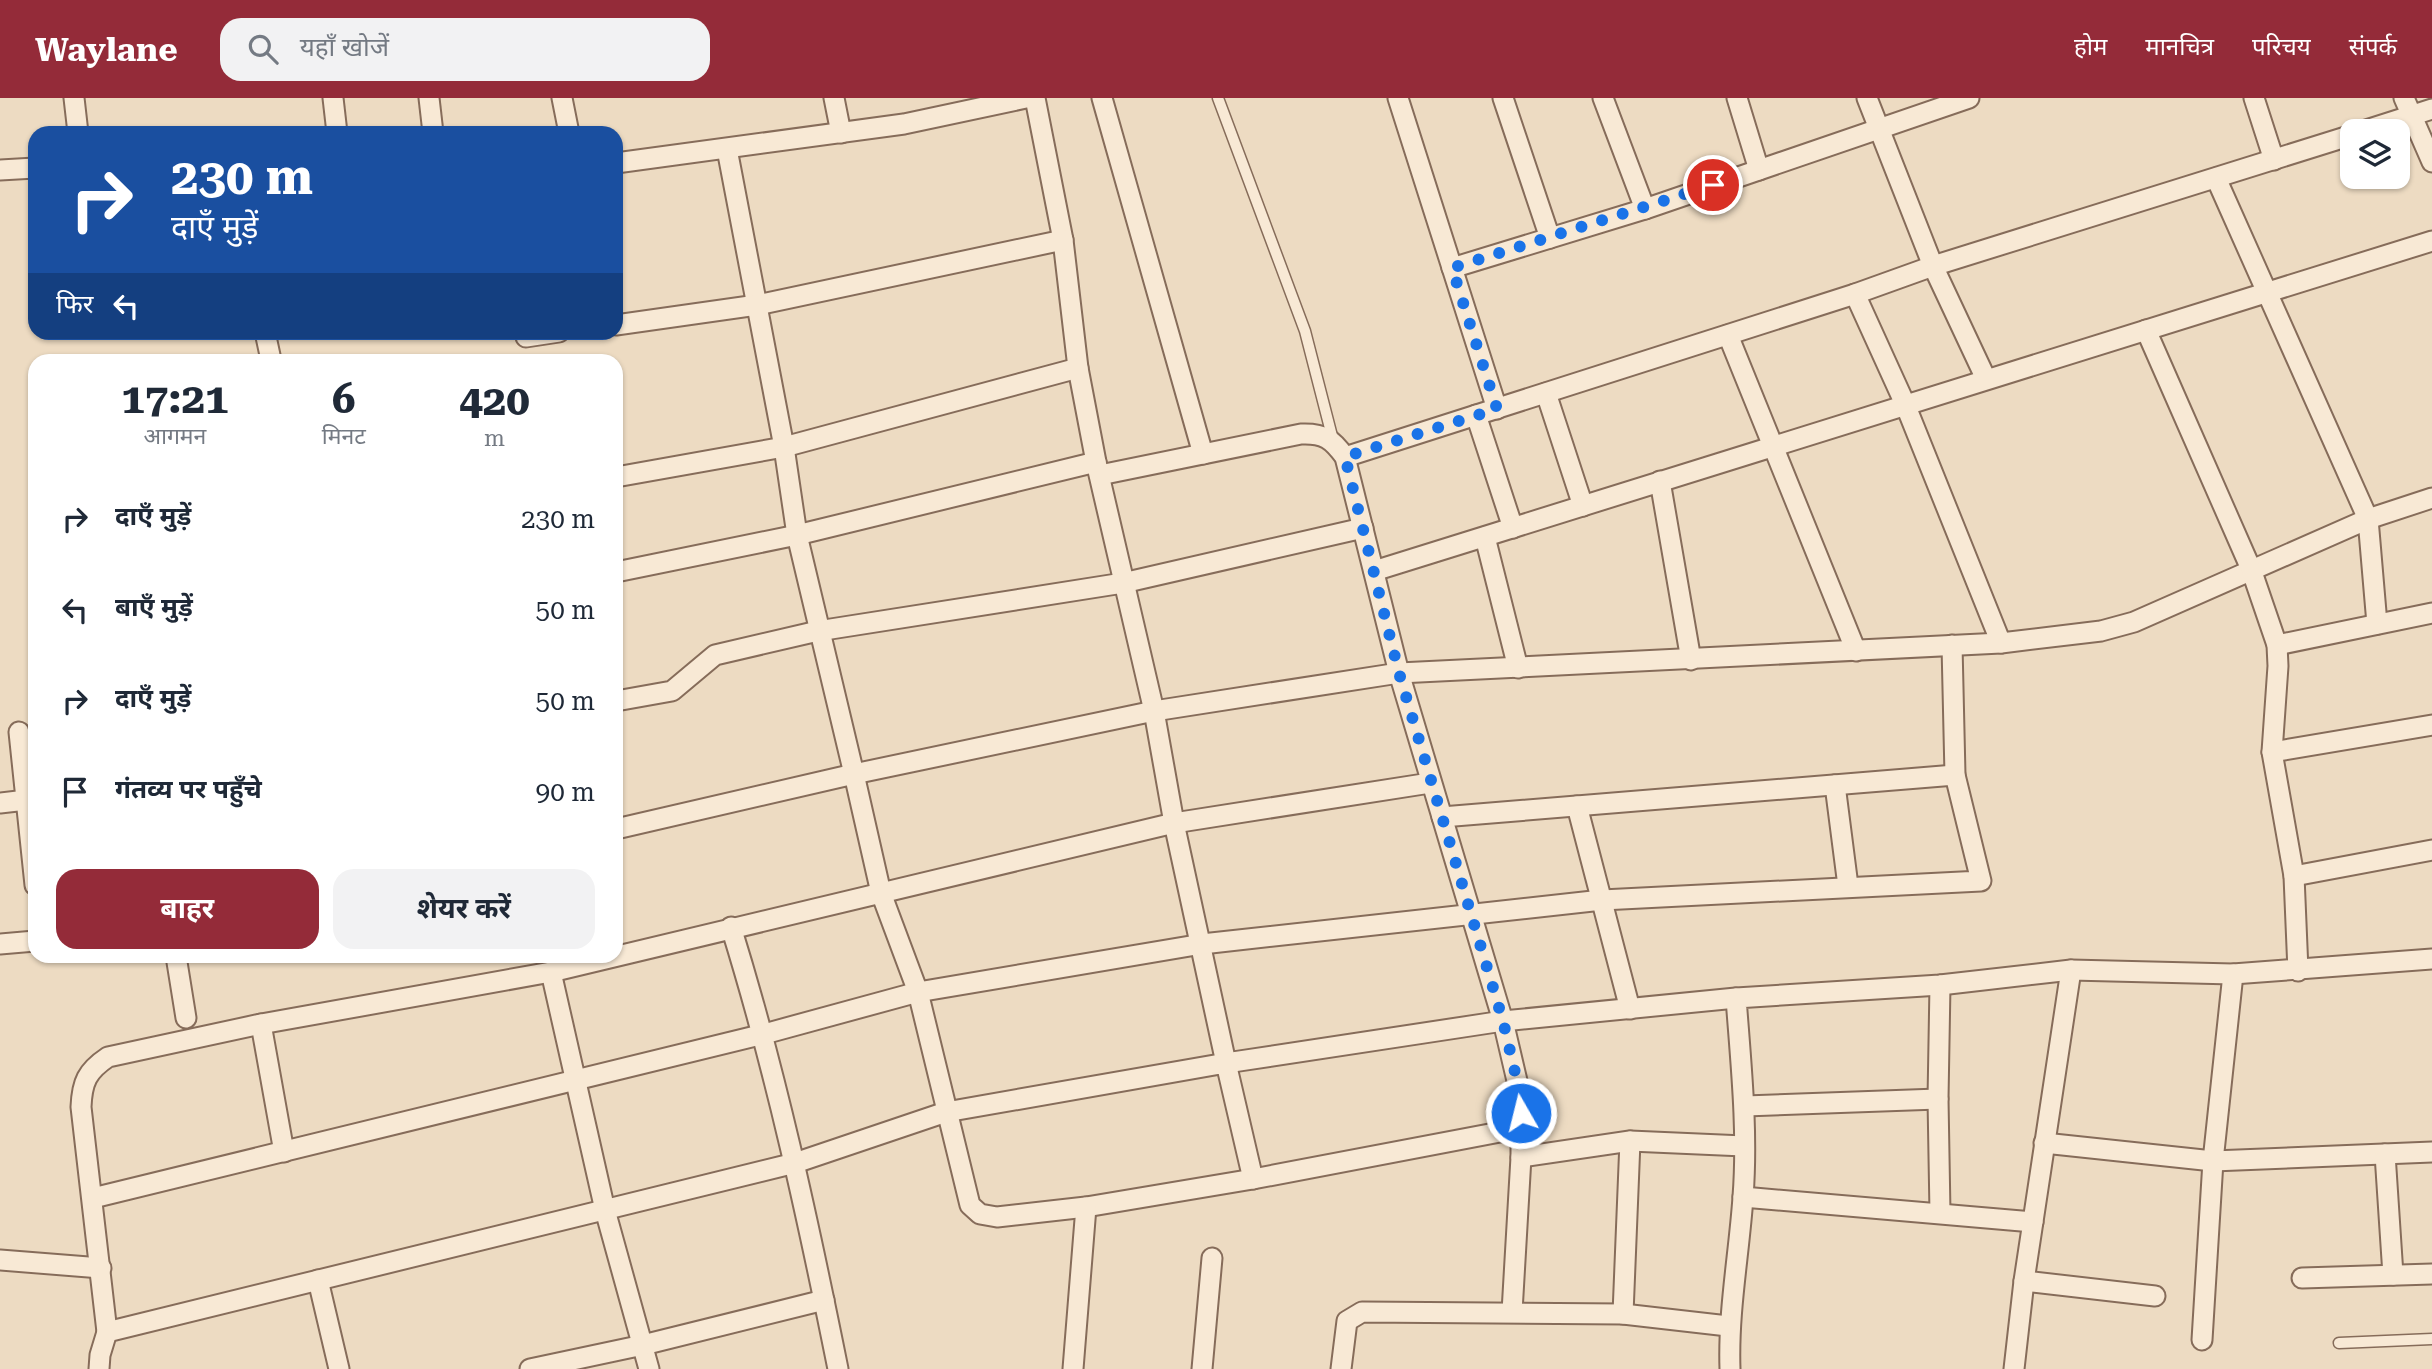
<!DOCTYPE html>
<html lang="hi">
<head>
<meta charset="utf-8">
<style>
	:root { --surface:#fff; --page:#f2f2f3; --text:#1f2937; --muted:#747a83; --accent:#942b39 }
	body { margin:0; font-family:"Roboto Serif","Noto Sans Devanagari",serif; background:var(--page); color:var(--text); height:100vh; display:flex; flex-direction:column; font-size:26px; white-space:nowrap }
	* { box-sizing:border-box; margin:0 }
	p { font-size:23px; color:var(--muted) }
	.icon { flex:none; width:38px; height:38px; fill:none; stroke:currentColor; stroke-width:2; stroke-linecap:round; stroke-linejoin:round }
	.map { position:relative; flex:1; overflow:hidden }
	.panel { position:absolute; left:28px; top:256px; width:595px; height:609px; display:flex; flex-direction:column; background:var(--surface); border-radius:21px; box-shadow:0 2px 5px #0004 }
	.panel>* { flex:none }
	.guide { position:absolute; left:28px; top:28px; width:595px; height:214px; border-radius:21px; box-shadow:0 2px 5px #0004; background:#1a4fa0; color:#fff; overflow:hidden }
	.buttons { position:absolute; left:2340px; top:21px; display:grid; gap:14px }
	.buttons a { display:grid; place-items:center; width:70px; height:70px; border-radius:14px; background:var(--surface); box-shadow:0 2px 5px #0004; font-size:35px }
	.pin { position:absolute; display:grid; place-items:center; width:60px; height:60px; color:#fff; margin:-30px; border:4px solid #fff; border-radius:50%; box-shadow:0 2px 7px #0007 }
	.me { position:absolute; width:77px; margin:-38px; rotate:352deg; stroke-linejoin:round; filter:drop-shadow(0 0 5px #0008) }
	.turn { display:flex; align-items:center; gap:24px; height:147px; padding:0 28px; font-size:32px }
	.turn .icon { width:91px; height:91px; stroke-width:2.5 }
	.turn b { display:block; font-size:49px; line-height:60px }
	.then { display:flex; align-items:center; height:66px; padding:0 28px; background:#0003; gap:14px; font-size:26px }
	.eta { display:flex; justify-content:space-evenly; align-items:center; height:119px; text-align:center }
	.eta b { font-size:42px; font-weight:700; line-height:49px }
	.cta { display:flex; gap:14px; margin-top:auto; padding:14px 28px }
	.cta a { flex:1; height:80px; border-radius:21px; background:var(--accent); color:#fff; font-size:28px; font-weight:700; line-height:80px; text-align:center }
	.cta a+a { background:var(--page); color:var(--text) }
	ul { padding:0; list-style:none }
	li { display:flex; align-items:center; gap:21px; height:91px; padding:0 28px }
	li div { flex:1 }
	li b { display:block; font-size:26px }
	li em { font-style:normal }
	header { display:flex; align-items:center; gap:42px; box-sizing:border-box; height:98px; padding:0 35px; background:var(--accent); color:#fff }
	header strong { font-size:33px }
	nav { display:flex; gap:38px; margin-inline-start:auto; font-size:24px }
	.search { width:490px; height:63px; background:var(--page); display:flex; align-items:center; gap:18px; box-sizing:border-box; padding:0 24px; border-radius:21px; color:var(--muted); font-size:26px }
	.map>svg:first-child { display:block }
</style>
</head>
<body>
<header>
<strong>Waylane</strong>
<div class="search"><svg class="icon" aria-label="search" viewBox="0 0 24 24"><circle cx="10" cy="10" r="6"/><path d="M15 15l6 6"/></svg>यहाँ खोजें</div>
<nav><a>होम</a><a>मानचित्र</a><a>परिचय</a><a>संपर्क</a></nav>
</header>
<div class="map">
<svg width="2432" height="1271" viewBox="0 0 2432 1271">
	<rect width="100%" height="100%" fill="#eddbc2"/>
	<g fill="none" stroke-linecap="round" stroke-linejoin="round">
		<g stroke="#866c5a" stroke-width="13">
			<g id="service">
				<path d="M1218,0L1305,233L1333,342"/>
				<path d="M2339,1245L2432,1241"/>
			</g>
		</g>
		<g stroke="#866c5a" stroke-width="23">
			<g id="minor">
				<path d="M74,0L78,35"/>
				<path d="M333,0L337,35"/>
				<path d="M429,0L433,35"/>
				<path d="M562,0L569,35"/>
				<path d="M834,0L841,35"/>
				<path d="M1035,0L1063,142L1078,270L1096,364L1154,613L1174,725L1226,965L1503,923L1736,900"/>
				<path d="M1102,0L1203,356"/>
				<path d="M1398,0L1497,311"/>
				<path d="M1503,0L1550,140"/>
				<path d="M1603,0L1645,111"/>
				<path d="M1737,0L1759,72"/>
				<path d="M1867,0L1933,168L1986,281"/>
				<path d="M2254,0L2274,62"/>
				<path d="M2404,0L2432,64"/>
				<path d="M2363,33L2432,11"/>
				<path d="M727,51L784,349L797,437L854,676L1154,613L1399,575L2001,545L2101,533L2134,524L2368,421L2432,400"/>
				<path d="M616,65L904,26L1026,0"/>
				<path d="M0,72L35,70"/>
				<path d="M2216,80L2368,421L2377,526"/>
				<path d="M1452,170L1645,111L1969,0"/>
				<path d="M1855,196L1905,306L2001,545"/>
				<path d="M616,227L757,207L1063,142"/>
				<path d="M2146,232L2251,471L2277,547L2278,568L2272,654L2294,778L2298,873"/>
				<path d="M265,234L271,262"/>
				<path d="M1728,237L1856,553"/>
				<path d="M526,239L559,234"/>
				<path d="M1546,295L1583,408"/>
				<path d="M1476,317L1513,430"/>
				<path d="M1345,359L1855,196L1933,168L2352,37"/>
				<path d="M1100,377L1301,336C1324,335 1332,341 1345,359L1399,575L1503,923L1521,1000V1059L1512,1214"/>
				<path d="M616,379L784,349L1078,270"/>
				<path d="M1660,383L1691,562"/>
				<path d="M1485,439L1518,570"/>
				<path d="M1374,473L2432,143"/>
				<path d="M616,474L797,437L1096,364"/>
				<path d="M2277,547L2432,515"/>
				<path d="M616,603L672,593L715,557L818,533L1123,485L1363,430"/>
				<path d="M19,634L35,787"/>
				<path d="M2272,654L2432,627"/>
				<path d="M1835,687L1848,788"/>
				<path d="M0,705L35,701"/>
				<path d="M1577,708L1630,911"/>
				<path d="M1442,719L1955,677"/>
				<path d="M616,731L854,676L881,795L918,894L970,1107L980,1116L997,1119L1086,1109L1253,1081L1521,1030"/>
				<path d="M2294,778L2432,752"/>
				<path d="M731,829C776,974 808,1122 838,1271"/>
				<path d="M0,846L35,843"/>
				<path d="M176,858L186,920"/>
				<path d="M551,874L605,1112L649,1271"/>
				<path d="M261,926L284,1054"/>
				<path d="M1745,1008L1938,1001"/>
				<path d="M2044,1045L2213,1063L2432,1054"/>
				<path d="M2385,1056L2393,1177"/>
				<path d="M1521,1059L1630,1043L1744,1048"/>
				<path d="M1743,1099L2033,1124"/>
				<path d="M93,1100L764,936L918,894L1202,846L1602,802L1981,783L1955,677L1952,547"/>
				<path d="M1940,1115L1938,1001L1940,887"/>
				<path d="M0,1162L101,1170"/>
				<path d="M2302,1180L2432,1176"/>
				<path d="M318,1182L339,1271"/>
				<path d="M2024,1183L2155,1198"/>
				<path d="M1623,1216L1630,1043"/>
				<path d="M107,1234L81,1009C82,984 87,973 108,959L261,926L551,874L1174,725L1430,685"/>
				<path d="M2202,1242L2213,1063L2233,876"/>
				<path d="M99,1271L100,1257L107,1234L795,1065L946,1014L1226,965L1253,1081"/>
				<path d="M530,1271L643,1247L824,1202"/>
				<path d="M1073,1271L1086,1109"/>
				<path d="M1202,1271L1212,1160"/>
				<path d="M1341,1271L1347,1223L1362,1214L1623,1216L1728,1228"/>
				<path d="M1730,1271C1728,1213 1739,1157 1743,1099C1748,1033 1741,967 1736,900L1940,887L2071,872L2233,876L2432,861"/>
				<path d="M2014,1271L2024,1183L2071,872"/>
			</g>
		</g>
		<use href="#service" stroke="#f8e9d5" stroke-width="10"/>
		<use href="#minor" stroke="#f8e9d5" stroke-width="19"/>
	</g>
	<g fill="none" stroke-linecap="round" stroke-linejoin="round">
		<path stroke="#1a73e8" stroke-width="12" stroke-dasharray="0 21.6" d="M1521,1015V1000L1503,923L1399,575L1345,359L1497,311L1452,170L1713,87"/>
	</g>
</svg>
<div class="buttons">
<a><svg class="icon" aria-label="layers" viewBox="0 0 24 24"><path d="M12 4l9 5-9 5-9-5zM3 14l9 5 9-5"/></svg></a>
</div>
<div class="pin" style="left:1713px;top:87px;background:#d93025"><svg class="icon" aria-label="arrive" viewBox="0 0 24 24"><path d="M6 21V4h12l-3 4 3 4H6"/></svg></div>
<svg class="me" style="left:1521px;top:1015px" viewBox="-20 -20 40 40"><circle r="17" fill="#1a73e8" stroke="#fff" stroke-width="3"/><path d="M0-11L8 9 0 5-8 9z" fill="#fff"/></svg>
<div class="guide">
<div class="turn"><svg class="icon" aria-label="right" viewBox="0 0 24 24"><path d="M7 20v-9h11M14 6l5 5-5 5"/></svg><div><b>230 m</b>दाएँ मुड़ें</div></div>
<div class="then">फिर<svg class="icon" aria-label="left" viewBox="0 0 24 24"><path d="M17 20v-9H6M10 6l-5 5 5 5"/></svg></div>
</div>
<section class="panel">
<div class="eta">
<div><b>17:21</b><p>आगमन</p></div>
<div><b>6</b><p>मिनट</p></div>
<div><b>420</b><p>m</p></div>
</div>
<ul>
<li><svg class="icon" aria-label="right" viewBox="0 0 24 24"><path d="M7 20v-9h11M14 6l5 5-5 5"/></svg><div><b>दाएँ मुड़ें</b></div><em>230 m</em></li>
<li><svg class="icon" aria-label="left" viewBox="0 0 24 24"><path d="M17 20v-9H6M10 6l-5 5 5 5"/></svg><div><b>बाएँ मुड़ें</b></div><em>50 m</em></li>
<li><svg class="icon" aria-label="right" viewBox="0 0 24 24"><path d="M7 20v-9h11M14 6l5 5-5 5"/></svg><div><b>दाएँ मुड़ें</b></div><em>50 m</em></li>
<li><svg class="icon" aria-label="arrive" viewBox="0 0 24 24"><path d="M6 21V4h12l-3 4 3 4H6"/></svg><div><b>गंतव्य पर पहुँचे</b></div><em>90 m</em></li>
</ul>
<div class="cta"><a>बाहर</a><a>शेयर करें</a></div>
</section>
</div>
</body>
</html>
